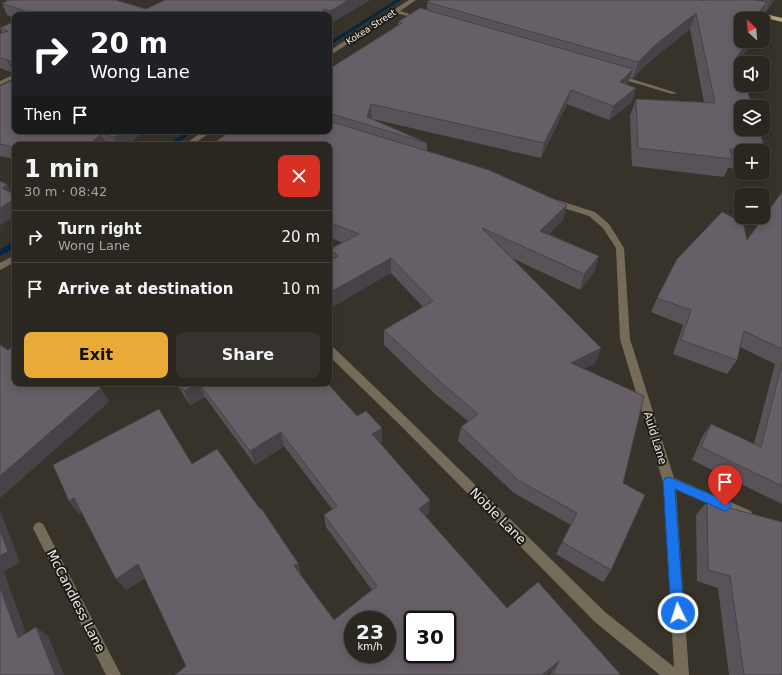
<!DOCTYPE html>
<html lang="en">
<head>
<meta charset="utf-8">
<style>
	:root { --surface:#2a2620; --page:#36322d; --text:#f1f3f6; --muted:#a5a5a5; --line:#46433e; --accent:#eaaa38 }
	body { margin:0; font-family:"DejaVu Sans",sans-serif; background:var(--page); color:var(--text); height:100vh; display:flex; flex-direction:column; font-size:15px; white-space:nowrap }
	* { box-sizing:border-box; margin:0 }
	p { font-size:13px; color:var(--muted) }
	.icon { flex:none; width:22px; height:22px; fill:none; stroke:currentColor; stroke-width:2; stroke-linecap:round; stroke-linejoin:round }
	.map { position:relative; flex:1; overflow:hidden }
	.details { position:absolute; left:12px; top:142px; width:320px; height:244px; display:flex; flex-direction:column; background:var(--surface); border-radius:8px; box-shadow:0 2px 10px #0003,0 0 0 1px var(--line) }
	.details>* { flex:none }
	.banner { position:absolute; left:12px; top:12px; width:320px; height:122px; border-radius:8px; box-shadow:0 2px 10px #0003,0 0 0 1px var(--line); background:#202124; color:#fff; overflow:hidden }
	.needle { width:26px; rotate:334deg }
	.buttons { position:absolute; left:734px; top:12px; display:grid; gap:8px }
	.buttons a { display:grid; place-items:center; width:36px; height:36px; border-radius:8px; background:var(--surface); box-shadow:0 2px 10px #0003,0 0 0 1px var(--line); font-size:20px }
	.speed { position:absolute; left:344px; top:611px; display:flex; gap:8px; font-size:20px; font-weight:700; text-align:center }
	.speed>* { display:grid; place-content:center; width:52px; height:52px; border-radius:50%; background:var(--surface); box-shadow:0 2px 10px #0003,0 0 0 1px var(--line); line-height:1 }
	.speed small { font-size:10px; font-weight:400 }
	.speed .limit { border:2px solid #111; border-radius:6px; background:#fff; color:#111 }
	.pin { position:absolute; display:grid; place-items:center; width:34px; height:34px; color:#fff; margin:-41px -17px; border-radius:50% 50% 50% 0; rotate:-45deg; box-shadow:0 0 4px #0007 }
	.pin .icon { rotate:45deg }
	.me { position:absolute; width:44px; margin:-22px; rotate:356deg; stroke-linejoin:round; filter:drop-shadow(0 0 3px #0008) }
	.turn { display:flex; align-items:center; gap:14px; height:84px; padding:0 12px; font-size:18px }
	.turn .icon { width:52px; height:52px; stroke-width:2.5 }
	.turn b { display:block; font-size:28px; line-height:34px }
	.then { display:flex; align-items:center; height:38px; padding:0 12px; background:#0003; gap:8px; font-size:15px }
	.round { display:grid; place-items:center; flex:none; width:42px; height:42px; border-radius:8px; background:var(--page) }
	.headline { display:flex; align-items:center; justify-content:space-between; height:68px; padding:0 12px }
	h1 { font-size:24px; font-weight:800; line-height:30px }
	.primary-button { display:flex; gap:8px; margin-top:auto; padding:8px 12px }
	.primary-button a { flex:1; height:46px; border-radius:8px; background:var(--accent); color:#111; font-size:16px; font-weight:800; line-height:46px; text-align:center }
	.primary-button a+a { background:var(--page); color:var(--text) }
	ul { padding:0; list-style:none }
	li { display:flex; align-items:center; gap:12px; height:52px; padding:0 12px; border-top:1px solid var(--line) }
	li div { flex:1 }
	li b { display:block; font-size:15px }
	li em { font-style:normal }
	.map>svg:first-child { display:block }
</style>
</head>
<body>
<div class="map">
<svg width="782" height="675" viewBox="0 0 782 675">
	<rect width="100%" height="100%" fill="#38332a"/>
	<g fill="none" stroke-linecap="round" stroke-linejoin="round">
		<g fill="#052644" fill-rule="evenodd">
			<path d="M396,0H401L329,46V42Z"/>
			<path d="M188,131H195L175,145H167Z"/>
			<path d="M15,241V248L0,256V249Z"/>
		</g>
		<g fill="#756b59" fill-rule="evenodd">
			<path d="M409,0H416L400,11L423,18V20L396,13L329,56V51Z"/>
			<path d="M15,74V78L0,85V81Z"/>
			<path d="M615,75H619L677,93L672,94L615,77Z"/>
			<path d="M204,131H213L192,145H183Z"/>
			<path d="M554,199L595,212L609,224L624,248L630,339L674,478L751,511L753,515L751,519L747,521L676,490L689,675H660L595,622L401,426L329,356V346L333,347L409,420L605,612L674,667L663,482L620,339L616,248L603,228L589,216L551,204V200Z"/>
			<path d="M15,255V262L0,270V263Z"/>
			<path d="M39,522L43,524L121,675H106L35,532L33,528L35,524Z"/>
		</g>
		<path fill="#b5a17b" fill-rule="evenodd" d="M748,10L782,18V22L746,13V11Z"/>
	</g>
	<g fill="#595259">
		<path d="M6,0H115L146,9L370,0L331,23L329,22V15H15V18L7,15L2,3L7,2Z"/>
		<path d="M705,0H775L765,13L763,12L739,62L766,153L763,159V151H741V169L728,168L724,177L632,166L630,116L636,99L704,102L690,29L650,61L633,78H630L628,83L627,84L632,102L609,120L567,104L541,158L372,119L427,143V151L563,220L549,234L599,256L594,272L580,290L512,258L601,348L595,363L584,368L623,483L611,570L603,582L556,554L571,525L514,493L458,441L461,427L468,421L436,395L384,345V330L423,307L391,273L331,260L330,249L343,243L329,237V145L216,143V141L329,131V69L398,26V22L427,10V2L704,1Z"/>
		<path d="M15,21V73H13L0,68V34L2,33L0,28Z"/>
		<path d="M0,86L15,131H144L127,145H15V159L0,156Z"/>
		<path d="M782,192V504L692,460L702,437L711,424L754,444L775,364L740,347L737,360L727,374L673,354L683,325L651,312L657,298L747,240Z"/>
		<path d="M15,278V288L10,281Z"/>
		<path d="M176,383H327L357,416L382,428V442L380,443L429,513L425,516L507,608L621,675H550L553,670L186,666L145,578L126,590L116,579L82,512L79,514L69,501L192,464L298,563L301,575L334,620L372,590L326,527L324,515L332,509L284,446L255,465L205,397L190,405Z"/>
		<path d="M707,502L782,675H729L718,588L697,581L696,515Z"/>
	</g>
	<g fill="#484248">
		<path d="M349,0H370L331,23L330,11Z"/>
		<path d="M771,0H775L765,13L769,2Z"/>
		<path d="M767,2L760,18L757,15Z"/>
		<path d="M325,9L326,15H318Z"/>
		<path d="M696,13L690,29L650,61L633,78L638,62L655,45Z"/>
		<path d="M748,41H753L730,74L737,57Z"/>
		<path d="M7,60H9L15,73H13Z"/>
		<path d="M633,69L628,83L616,96L620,82Z"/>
		<path d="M636,88L632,102L609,120L613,106Z"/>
		<path d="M571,90L567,104L541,158L544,143Z"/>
		<path d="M371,104L372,119L367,117Z"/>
		<path d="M122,131H144L127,145H117L114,137Z"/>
		<path d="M101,134L106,145H88Z"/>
		<path d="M8,185L14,197L2,188Z"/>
		<path d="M15,199V216L0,225V208Z"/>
		<path d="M567,205L563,220L537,246L540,231Z"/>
		<path d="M599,256L594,272L580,290L584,274Z"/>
		<path d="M391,258V273L329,309V293Z"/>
		<path d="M601,348L595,363L566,377L571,363Z"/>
		<path d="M199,383L205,397L190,405L184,391Z"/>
		<path d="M101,388L109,402L0,498V476Z"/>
		<path d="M382,428V442L373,448L372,434Z"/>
		<path d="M281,432L284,446L255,465L250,451Z"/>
		<path d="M74,498L85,511L79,514L69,501Z"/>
		<path d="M430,500L429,513L418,521L419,509Z"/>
		<path d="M0,511L20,562L4,572L31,647L18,638L0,587Z"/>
		<path d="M298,563L301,575L294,566Z"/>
		<path d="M138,564L147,576L126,590L116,579Z"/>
		<path d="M36,627L48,636L64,675H55Z"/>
		<path d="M559,661L553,670L547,675H542Z"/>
	</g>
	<g fill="#675f67" stroke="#484248" fill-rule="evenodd">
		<path d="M10,0H115L146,9L165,0H349L330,11L325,9L318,15H30L33,14L2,3Z"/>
		<path d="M430,0H702L704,1L705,0H756L767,2L757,15L765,17L763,21V19H741V41H748L737,57L741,70V85H746L752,107H741V129H759L766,153H763V151H749L730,149L732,159L638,148L636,99L715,103L696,13L655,45L638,62L427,2Z"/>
		<path d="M760,0H771L769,2Z"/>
		<path d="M420,8L633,69L620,82L636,88L613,106L571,90L544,143L371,104L367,117L427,143L329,113V69L402,23L398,22Z"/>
		<path d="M15,21V63L11,62L9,60H7L0,58V34L8,31L0,28Z"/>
		<path d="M15,79V131H122L114,137L101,134L88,145H15V147L0,144V86Z"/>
		<path d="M329,121L489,170L567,205L540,231L599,256L584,274L482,228L601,348L571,363L644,396L623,483L645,495L611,570L562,542L577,513L518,480L461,427L478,414L438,380L384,330L433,301L391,258L329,293V261L338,256L330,249L359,234L329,222V145H212L218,142L216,141L231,131H329Z"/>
		<path d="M0,181L8,185L2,188L15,195V199L0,208Z"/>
		<path d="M782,192V349L744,331L737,360L681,340L691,310L657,298L677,259L722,212L743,222L747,240Z"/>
		<path d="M15,278V284L10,281Z"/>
		<path d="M0,345L8,350L15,345V383H93L101,388L0,476Z"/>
		<path d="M782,363V486L701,447L711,424L761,447Z"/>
		<path d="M179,383H199L184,391Z"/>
		<path d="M199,383H327L357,416L366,411L382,428L372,434L430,500L419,509L507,608L538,582L621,675H553L559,661L542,675H175L186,666L138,564L116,579L74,498L69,501L53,465L159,409L192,464L217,449L260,509L261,508L298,563L294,566L334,620L377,586L324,515L337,506L281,432L250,451ZM353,620H387V654H353ZM413,620H447V654H413Z"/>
		<path d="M707,502L782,522V675H744L730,576L708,570Z"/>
		<path d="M0,531L8,551L0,556Z"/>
		<path d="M0,587L18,638L36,627L55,675H0Z"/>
	</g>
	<path fill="#1a73e8" stroke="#114b97" d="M669,477L729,502L731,506L729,509L725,511L675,489L684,613L682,617L678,619L673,617L671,613L663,482L665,478Z"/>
	<g text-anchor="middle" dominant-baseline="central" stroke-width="4" stroke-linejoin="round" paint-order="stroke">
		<g font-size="9" fill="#efece6" stroke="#1d1b17">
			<text transform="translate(371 27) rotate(-33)">Kokea Street</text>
		</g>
		<g font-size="11" fill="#efece6" stroke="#1d1b17">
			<text transform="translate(655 438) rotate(73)">Auld Lane</text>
		</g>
		<g font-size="13" fill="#efece6" stroke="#1d1b17">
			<text transform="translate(498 516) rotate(45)">Noble Lane</text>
			<text transform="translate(76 601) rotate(63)">McCandless Lane</text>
		</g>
	</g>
</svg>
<div class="buttons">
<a><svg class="needle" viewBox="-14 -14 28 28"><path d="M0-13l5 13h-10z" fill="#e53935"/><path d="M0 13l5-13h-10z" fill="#a5a5a5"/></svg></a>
<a><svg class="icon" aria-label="sound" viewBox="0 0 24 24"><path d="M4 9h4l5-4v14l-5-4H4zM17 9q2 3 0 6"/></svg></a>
<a><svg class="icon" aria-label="layers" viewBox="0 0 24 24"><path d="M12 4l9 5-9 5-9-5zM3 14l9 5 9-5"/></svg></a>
<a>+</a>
<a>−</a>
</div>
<div class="speed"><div>23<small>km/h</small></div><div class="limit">30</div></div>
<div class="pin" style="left:725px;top:506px;background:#d93025"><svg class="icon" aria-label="arrive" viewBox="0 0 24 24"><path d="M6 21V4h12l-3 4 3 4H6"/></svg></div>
<svg class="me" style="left:678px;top:613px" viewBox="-20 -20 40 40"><circle r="17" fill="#1a73e8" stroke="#fff" stroke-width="3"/><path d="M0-11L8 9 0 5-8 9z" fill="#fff"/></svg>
<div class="banner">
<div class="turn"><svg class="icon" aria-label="right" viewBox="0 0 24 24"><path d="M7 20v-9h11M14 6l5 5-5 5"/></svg><div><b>20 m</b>Wong Lane</div></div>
<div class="then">Then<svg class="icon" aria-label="arrive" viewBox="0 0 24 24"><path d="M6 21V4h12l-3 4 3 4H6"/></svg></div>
</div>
<section class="details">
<div class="headline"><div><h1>1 min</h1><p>30 m · 08:42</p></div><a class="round" style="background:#d93025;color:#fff"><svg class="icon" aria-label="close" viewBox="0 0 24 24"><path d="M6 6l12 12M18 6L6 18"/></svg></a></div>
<ul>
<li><svg class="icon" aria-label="right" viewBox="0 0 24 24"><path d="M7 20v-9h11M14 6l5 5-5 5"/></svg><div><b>Turn right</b><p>Wong Lane</p></div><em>20 m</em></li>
<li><svg class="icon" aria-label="arrive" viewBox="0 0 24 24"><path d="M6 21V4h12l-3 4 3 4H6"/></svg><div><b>Arrive at destination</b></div><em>10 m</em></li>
</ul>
<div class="primary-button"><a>Exit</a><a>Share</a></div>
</section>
</div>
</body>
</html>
